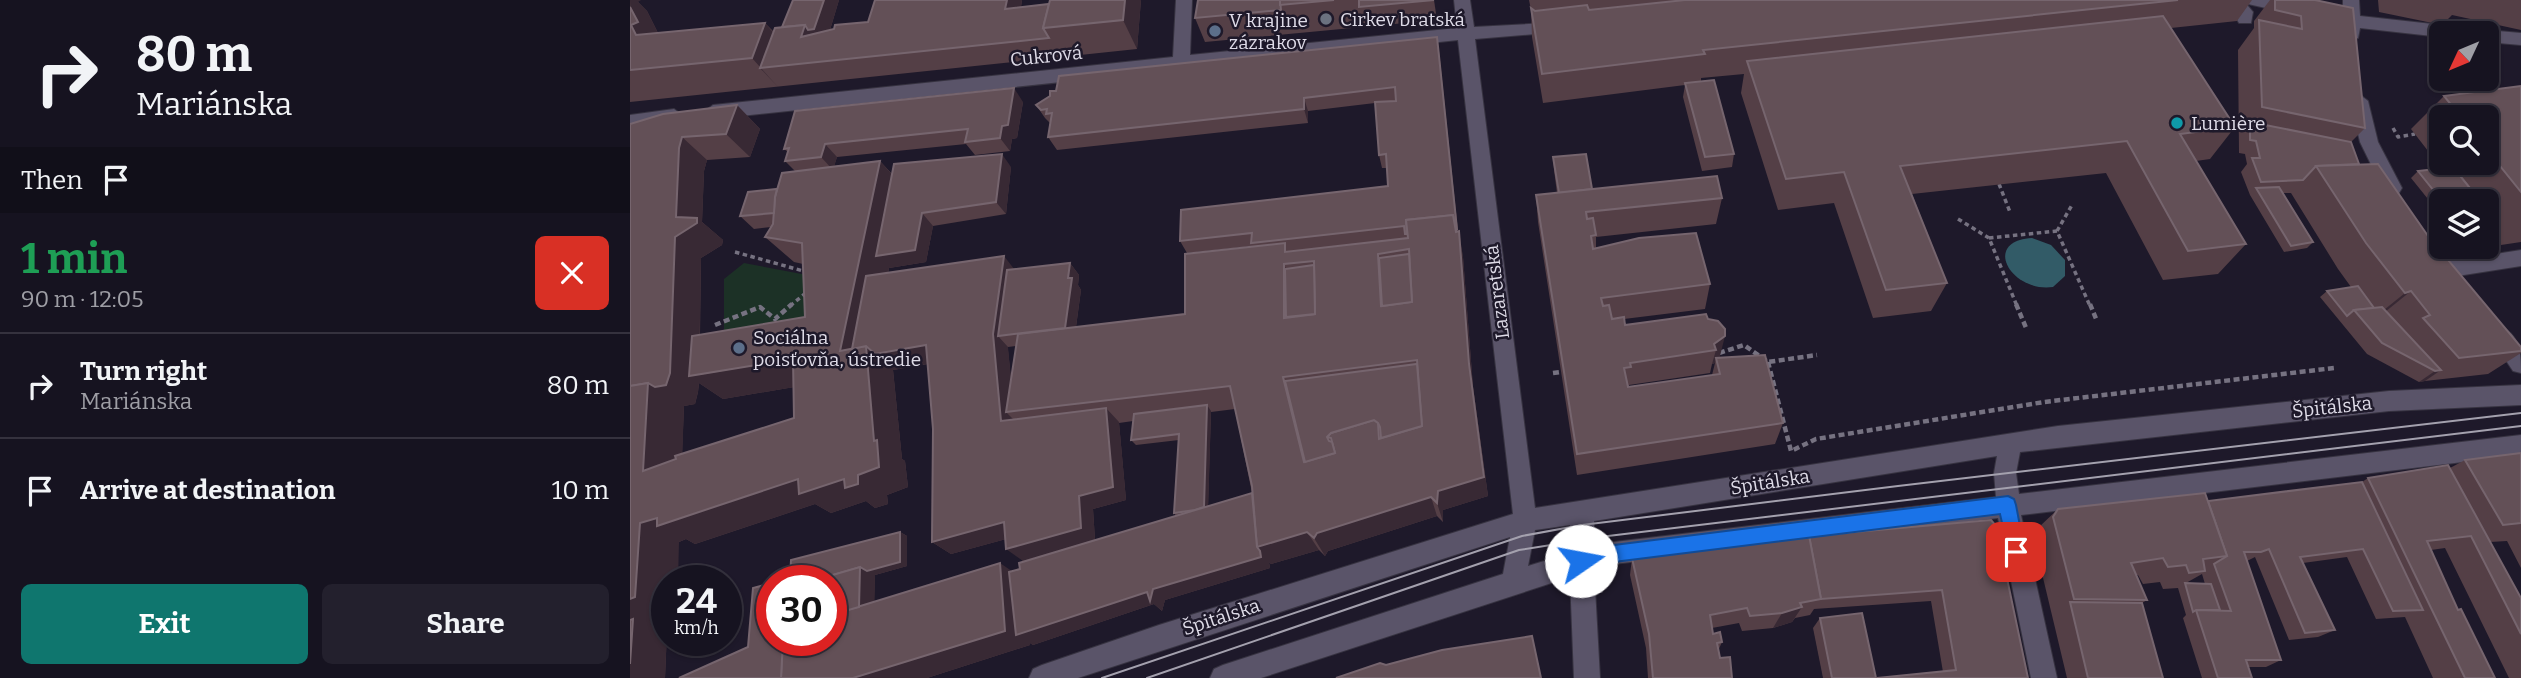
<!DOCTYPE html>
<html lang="en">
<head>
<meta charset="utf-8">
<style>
	:root { --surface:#161320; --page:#23202d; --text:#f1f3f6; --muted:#9e9ea5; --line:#35323e; --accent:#0f766e }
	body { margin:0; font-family:Bitter,serif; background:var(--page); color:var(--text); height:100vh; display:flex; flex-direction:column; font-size:26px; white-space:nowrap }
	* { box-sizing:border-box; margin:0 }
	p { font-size:23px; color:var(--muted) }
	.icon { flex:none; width:38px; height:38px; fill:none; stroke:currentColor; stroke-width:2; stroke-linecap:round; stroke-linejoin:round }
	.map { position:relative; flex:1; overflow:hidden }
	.details { display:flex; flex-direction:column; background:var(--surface); width:630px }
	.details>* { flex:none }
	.hud { background:#161320; color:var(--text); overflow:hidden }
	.needle { width:46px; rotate:226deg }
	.controls { position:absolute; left:1799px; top:21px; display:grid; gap:14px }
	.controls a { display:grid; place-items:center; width:70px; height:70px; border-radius:10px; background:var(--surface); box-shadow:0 2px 5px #0004,0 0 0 2px var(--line); font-size:35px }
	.speed { position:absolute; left:21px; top:565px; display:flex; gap:14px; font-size:35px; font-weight:700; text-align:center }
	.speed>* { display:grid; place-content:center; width:91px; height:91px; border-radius:50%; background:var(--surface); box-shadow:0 2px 5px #0004,0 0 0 2px var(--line); line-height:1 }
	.speed small { font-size:18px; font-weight:400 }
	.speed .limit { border:10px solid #d22; background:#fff; color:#111 }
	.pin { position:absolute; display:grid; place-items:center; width:60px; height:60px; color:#fff; margin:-30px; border-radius:14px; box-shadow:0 4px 10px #0006 }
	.me { position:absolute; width:77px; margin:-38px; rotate:78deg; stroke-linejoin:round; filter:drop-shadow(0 0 5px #0008) }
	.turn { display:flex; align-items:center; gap:24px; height:147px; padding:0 21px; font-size:32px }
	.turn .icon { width:91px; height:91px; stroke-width:2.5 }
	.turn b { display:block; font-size:49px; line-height:60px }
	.then { display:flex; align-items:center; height:66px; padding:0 21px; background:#0003; gap:14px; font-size:26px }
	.round { display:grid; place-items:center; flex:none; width:74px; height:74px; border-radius:10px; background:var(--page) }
	.overview { display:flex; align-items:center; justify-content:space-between; height:119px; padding:0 21px }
	h1 { font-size:42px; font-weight:700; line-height:52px; color:#1e9e55 }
	.primary-button { display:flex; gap:14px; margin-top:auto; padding:14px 21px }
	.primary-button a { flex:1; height:80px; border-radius:10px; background:var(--accent); color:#fff; font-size:28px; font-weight:700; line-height:80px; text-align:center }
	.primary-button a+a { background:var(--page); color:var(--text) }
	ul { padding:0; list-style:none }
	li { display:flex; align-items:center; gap:21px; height:105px; padding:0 21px; border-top:2px solid var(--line) }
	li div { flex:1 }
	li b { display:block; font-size:26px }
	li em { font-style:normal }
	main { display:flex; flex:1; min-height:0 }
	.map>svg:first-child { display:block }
</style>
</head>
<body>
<main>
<section class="details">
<div class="hud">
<div class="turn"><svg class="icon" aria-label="right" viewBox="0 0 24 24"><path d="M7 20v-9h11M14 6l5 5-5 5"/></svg><div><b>80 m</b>Mariánska</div></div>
<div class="then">Then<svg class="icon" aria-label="arrive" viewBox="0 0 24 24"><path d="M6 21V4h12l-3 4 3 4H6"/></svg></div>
</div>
<div class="overview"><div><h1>1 min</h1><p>90 m · 12:05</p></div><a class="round" style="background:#d93025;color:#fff"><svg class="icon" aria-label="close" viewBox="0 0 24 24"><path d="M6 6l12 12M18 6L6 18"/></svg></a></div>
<ul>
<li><svg class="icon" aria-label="right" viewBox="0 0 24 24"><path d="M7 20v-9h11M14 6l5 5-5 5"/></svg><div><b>Turn right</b><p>Mariánska</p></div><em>80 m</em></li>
<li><svg class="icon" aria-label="arrive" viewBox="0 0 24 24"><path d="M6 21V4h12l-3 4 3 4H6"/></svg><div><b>Arrive at destination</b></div><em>10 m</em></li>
</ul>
<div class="primary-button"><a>Exit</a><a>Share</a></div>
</section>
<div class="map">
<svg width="1891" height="678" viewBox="0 0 1891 678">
	<rect width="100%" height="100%" fill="#1e192a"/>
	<path fill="#1c3126" d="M114,263L198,279L201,326L94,340V279Z"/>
	<path fill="#325b67" d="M1402,238L1421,245L1435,260V276L1423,287C1381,293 1351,241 1402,238Z"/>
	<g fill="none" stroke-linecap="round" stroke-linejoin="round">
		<g stroke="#373341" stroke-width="2">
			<g id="minor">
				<path d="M546,0H562L560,55L827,28L824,0H840L844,27L935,22L938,26L935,30L929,32L845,39L905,508L1428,426L1759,391L1891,385V405L1759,411L1390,452L1386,473L1389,494L1891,435V455L1391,515L1427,678H1401L1368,518L984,564L964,570L970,678H944L940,577L631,678H580L584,669L593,665L873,574L880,537L448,678H399L403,669L412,665L529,625L883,514L828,40L83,119L74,112L83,105L543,57ZM1367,456L1364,473L1366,497L984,542L964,547V521ZM940,525V553L898,566L905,530Z"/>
				<path d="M1595,0H1613L1623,12L1621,23H1609Z"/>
				<path d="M1616,0H1653L1669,4L1671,8L1663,14L1618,4Z"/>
				<path d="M1713,0H1729L1730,16L1830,27L1839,33H1811V37L1730,28L1728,38L1722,40L1713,34V25L1702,22L1699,18L1702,14L1713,13Z"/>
				<path d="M1857,30L1891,33V45L1857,42V33H1850Z"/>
				<path d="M1729,94L1738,101L1748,142L1772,188L1769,193H1755L1730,142L1720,101Z"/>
				<path d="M44,109L53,116L50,121L0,129V115Z"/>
				<path d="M1891,250V266L1821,277L1814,275L1811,269L1814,263L1821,261Z"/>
				<path d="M1869,326C1890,334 1891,354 1891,373L1883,371L1859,335L1862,329Z"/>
			</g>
		</g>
		<g stroke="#767281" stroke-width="3.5" stroke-dasharray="4.5 3.5" stroke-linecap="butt">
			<path d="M1763,128L1768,137L1785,134"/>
			<path d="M1369,184L1380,212"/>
			<path d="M1328,219L1359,238L1387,306"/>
			<path d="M1427,231L1442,205"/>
			<path d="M1359,238L1427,231L1460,306"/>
			<path d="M105,252L177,272"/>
			<path d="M160,306L177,292"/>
		</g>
		<g stroke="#767281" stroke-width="4.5" stroke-dasharray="6 3.5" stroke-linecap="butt">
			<path d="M1386,304L1397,330"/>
			<path d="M1460,304L1467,321"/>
			<path d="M85,325L130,307L145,319L162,304"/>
			<path d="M1089,353L1114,345L1138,362L1187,355"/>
			<path d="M1138,362L1161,451L1186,439L1414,402L1704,368"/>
			<path d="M923,373L930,372"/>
		</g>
		<use href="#minor" fill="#5a5469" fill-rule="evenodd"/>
		<g stroke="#a4a1ae" stroke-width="2">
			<path d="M472,678L892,536L952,525L1268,486L1891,413"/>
			<path d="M517,678L889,550L978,536L1891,426"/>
		</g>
	</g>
	<g fill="#543f46" fill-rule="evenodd">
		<path d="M0,0L8,2L17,11L28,33L135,23L144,32L152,27L163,0H209L200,30L238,22L245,0H392L391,7L419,4L420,0H511L507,49L0,102Z"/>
		<path d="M568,0H804L807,20L575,42L565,18Z"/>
		<path d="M899,0H1622L1607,21L1541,28L1605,127L1580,159L1566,161L1616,244L1588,274L1533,280L1476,173L1282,194L1317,283L1301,311L1243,318L1204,203L1148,210L1111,93L1114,74L1071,78V81L1104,154L1102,167L1072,171L1053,97L1055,85L913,103L902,37L901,10Z"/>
		<path d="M1640,0H1685L1735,128L1721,142L1729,164L1798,236L1891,347V353L1858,374L1795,381L1789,382L1737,354L1690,297L1697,291L1721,287L1708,269L1661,193H1653L1683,242L1677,248L1654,252L1620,195L1611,172L1617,164L1615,154L1609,153L1608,50L1624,28V21Z"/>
		<path d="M1748,0H1891V30L1822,15L1812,25L1749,12Z"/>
		<path d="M809,51L828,231L833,257L843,387L858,496L813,510V522L807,516L698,551L695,556L689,550L641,564L639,562L640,568L535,600L532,611L524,604L403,645L400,643V645L297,678H49L118,647L160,578L270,532L277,536V566L245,575L244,602L390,569L430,550L393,561L376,539L321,554L302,542L303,429L298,364L263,370L272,459L275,461L278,487L257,495L258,504L245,508L236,501L201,513L185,504L65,544L56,539L49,542L37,581V631L35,678H0V124L107,105L130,129L120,157L77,160L74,171L72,222L93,240L92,245L71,258L70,335L175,317L173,264L164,262L135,237L141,227L124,229L110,216L147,189L165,171L155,161L158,152L154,149L393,102L387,138L382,139L380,151L345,155L336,144L207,157L204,166L250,161L262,174L381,167L376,214L303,226L296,262L259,268L258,273L385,269L440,263L449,275L448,285L451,290L446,327L555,314L623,246L557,253L550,241L758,186L757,168H752L749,155L745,103L678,111V123L427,150L418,137L420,123L415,118L406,105ZM386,346L381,379L378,350V347ZM69,383L93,399L164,387V418L52,454L54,406L65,404L68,392ZM605,409L622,493L578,506L581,412ZM503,421L501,440L506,445L549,440L544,513L546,516L465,540L463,509L496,500L489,423Z"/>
		<path d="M1891,86V242L1871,245L1857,227V201H1811V208L1806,209L1781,178L1788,171L1812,169L1781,129L1814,96ZM1811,117H1857V163H1811Z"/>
		<path d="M923,157L962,189L1092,198L1086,224L966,237V248L1080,284L1075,309L994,319L995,325L1076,314L1089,358L1153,423L1145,444L947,475L908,222L906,195L927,193L924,170ZM1085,363L1082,375L999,387V385L1080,373L1082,364Z"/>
		<path d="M1891,453V568L1877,541L1860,542L1891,598V678H1879L1815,548L1801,550L1828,610L1865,678H1803L1775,617L1746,619L1717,557L1673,563L1705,630L1688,637L1659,640L1625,557L1617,561L1651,660L1636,667H1618L1622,678H1572L1553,618L1556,615L1548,588L1533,589L1530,582L1513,584L1508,575H1506L1517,600L1512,603L1533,678H1437L1403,536L1408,528L1428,509L1578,501L1732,482L1738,478L1820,468L1835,460ZM1572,574L1575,584L1556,583Z"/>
		<path d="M1361,520L1398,678L1313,672L1301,601L1184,609L1180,615L1165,618L1162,622L1143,628L1112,631L1109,623L1082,628L1083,634L1092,642L1088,651L1090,658L1102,678H1018L1016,648L1000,575L1002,558L1179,536Z"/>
		<path d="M1190,618L1246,678H1193L1183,628Z"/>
	</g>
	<g fill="#382934">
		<path d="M0,0H11L8,2L17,11L37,51L6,35L1,25Z"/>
		<path d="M194,0H209L196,43L162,48L175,25Z"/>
		<path d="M377,0H392L387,28L375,9Z"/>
		<path d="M495,0H511L507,49L493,20Z"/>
		<path d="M135,23L160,52L130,68L148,87L122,58Z"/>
		<path d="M807,37L809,51L829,241L827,229Z"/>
		<path d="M384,88L393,102L387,138L382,139L380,151L370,138L372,126Z"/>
		<path d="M674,98L678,111V123L674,109Z"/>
		<path d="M107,105L130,129L120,157L96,134Z"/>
		<path d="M52,137L77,160L74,171L72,222L93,240L92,245L71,258L69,375L163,359L194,382L93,399L69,383L68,392L65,404L54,406L51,491L13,471L18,383L45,237L49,148Z"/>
		<path d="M195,144L207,157L203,170L191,157Z"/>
		<path d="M372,154L381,167L376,214L366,202Z"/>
		<path d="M250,161L274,188L292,213L303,226L296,262L259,268L243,352L296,345L313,361L263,370L272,459L275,461L278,487L257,495L258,504L245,508L236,501L201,513L185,504L65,544L56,539L49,542L48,581H37V631L35,678H0V599L10,523L168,479L228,475L244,441L210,351Z"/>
		<path d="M829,231L833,257L843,387L858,496L813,510V522L807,503L808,491L839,364Z"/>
		<path d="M374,256L388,274L368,336L378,347L384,411L376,412L385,421H371L363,334Z"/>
		<path d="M440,263L449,275L448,285L451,290L444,341L435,329L438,278Z"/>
		<path d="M654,264L664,290V321L654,318Z"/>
		<path d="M1781,291L1750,316L1744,318L1775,293Z"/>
		<path d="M1095,336L1089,360L1086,358L1085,363L1082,364L1086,350L1084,344Z"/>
		<path d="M1811,370L1795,381L1789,382L1805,371Z"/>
		<path d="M577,405L581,411L578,514L574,509Z"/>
		<path d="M476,408L489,422L496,500L463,509L465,540L393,561L376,549L449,496Z"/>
		<path d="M801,497L807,516L698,551L695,556L684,538L687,533Z"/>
		<path d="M374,522L391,535L321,554L302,542Z"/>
		<path d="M270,532L277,536V566L245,575L244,627L187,678L230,567Z"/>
		<path d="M677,532L689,550L641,564L639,562L640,568L535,600L532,611L524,604L403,645L400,643V645L297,678H223L370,563L395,580L523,589L627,547Z"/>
		<path d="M1172,607L1162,622L1143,628L1152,613Z"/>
	</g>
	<g fill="#635057" stroke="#76656e" stroke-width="2" fill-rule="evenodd">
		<path d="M163,0H194L184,29L178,30L175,25L152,27Z"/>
		<path d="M245,0H377L375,9L419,4L413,28L419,38L130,68L145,28L175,25L171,37L204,29L205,25L238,22Z"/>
		<path d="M420,0H495L493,20L413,28Z"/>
		<path d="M568,0H650L651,10L565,18Z"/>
		<path d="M650,0H704L650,5Z"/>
		<path d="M729,0H804L729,7Z"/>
		<path d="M1055,0H1548L1073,50L1075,54L912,74L901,8L905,11L957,5L959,10Z"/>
		<path d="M1645,0H1685L1723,8L1735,128L1632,107L1629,20L1672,29L1671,16L1645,10Z"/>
		<path d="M0,7L8,22L1,25L6,35L135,23L122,58L0,70Z"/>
		<path d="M1533,16L1605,127L1550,134L1616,244L1558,251L1497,141L1270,166L1317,283L1256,290L1214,172L1156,179L1117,61Z"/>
		<path d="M807,37L827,229H826L823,215L776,220L777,234H775L774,226L621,243L622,233L550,241L551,210L758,186L756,154L749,155L745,102L766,101L765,87L674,98V109L418,137L422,113L416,114L417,109L411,110L406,105L420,96V91H426L429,76Z"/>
		<path d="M1084,80L1104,154L1075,157L1055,83Z"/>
		<path d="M1891,86V192L1857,150V117H1831L1814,96Z"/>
		<path d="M384,88L378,125L372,126L370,138L335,142L338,129L195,144L191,157L155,161L159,148L154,149L165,111Z"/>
		<path d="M107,105L96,134L52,137L49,148L46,217L67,218V223L45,237L40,373L36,385L25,387L18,383L0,386V124L33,114Z"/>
		<path d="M1620,122L1721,142L1729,164L1686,166L1673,180L1631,182L1622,158H1630L1626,141L1620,140Z"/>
		<path d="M372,154L366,202L292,213L285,250L246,256L264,164Z"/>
		<path d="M956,154L962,189L929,193L923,157Z"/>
		<path d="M250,161L210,351L236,346L244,441L247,440L249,467L228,475V484L215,488L214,479L169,494L168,479L27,526V518L10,523L5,597L0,599V386L18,383L13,471L46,459L45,456L164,418L163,359L59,376L62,336L175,317L172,243L135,237L143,224L145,197L152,173Z"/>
		<path d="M1748,164L1798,236L1891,347V351L1829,358L1793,318L1800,315L1781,291L1775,293L1736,243L1686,166Z"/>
		<path d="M1823,167L1848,198L1823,201H1812L1788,171Z"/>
		<path d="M1087,176L1092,198L956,212L957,219L963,218L966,235L961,236L963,249L1009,238L1066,233L1080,284L971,298L973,306L979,305L982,319L994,317L995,325L1076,314L1078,319L1088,321L1095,329V336L1084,344L1086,350L1000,363L1001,367L994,368L998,387L1090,374L1086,358L1135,355L1153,423L947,454L906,195Z"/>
		<path d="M1649,187L1683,242L1661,246L1626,188Z"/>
		<path d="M147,189L145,197L144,213L110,216L118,192Z"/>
		<path d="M823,215L826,232L829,231L839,364L854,477L808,491L807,503L801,497L687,533L684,538L677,532L627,547L622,486L600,386L376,412L388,334L555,314V254L655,243V252L778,238L776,220ZM779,249L782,302L751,306L748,254ZM684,261L685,314L654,318V264ZM787,360L792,426L749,439L748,423L744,420L701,433L697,437L701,438L705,453L674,462L653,377Z"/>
		<path d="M779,254L782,302L752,306L749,258Z"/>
		<path d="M374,256L363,334L371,421L476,408L483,487L449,496L451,528L376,549L374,522L302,542L303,429L296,345L245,354L236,346L222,349L236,276Z"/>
		<path d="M440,263L438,278H442L435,328L368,336L377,270Z"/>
		<path d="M684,265L685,314L656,317L655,269Z"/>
		<path d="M1728,286L1744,308L1724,310L1717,316L1697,291Z"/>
		<path d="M1752,307L1811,370L1805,371L1752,343L1724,310Z"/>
		<path d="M787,364L792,426L751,438L750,427L748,423L744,420L701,433L697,437L699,441L702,442L705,453L675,462L655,381Z"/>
		<path d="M577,405L574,507L565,510L544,513L549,434L501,440L504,414Z"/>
		<path d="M1891,453V523L1873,525L1835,460Z"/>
		<path d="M1818,465L1891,598V634L1841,536L1797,541L1828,610L1831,609L1865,678H1835L1738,478Z"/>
		<path d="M1732,482L1793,610L1763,611L1733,549L1670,557L1705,630L1675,633L1639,549L1631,552H1614L1651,660H1616L1622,678H1588L1566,610L1601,611L1584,564L1597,556L1578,501Z"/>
		<path d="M622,493L627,547L630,551L631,557L523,589L520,601L517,592L386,635L379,572L390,569L389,563Z"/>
		<path d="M1575,493L1597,556L1573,559L1575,571L1559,573L1556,565L1538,567L1533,558L1501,563L1517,600L1444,599L1423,517L1428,509Z"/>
		<path d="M1361,520L1366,526L1398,678H1247L1326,670L1312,590L1191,599L1179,536Z"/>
		<path d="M1178,530L1191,599L1170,603L1172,607L1152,613L1120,616L1117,608L1080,615L1083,634L1090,632L1092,642L1087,643L1090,658L1100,657L1102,678H1023L1019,634L1002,558Z"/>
		<path d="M270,532V562L237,571L230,567L182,581H171L162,577L160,578L161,560Z"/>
		<path d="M370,563L375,631L223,678H151L153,640H201V615Z"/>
		<path d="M230,567L229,607L201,615V581H182Z"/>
		<path d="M162,577V581H147Z"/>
		<path d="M142,583V640H153L151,678H49L118,647L123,588Z"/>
		<path d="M1555,583L1581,584L1590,610H1566L1563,612Z"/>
		<path d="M1440,602L1512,603L1533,678H1458Z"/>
		<path d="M1232,613L1246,678H1202L1190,618Z"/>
		<path d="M3,619L0,664V620Z"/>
		<path d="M902,636L911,678H706L750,663L756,665L812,650Z"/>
	</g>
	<path fill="#1a73e8" stroke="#114b97" stroke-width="2" d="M1378,496L1384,499L1386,505L1395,552L1393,558L1386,561L1380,558L1370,514L984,562L951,570L945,567L942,561L945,555L984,545Z"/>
	<circle fill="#6b7280" stroke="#1e192a" stroke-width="2.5" cx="696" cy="19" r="7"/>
	<g fill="#5c6f8a" stroke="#1e192a" stroke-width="2.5">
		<circle cx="585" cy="31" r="7"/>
		<circle cx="109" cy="348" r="7"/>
	</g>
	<circle fill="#0f9aa8" stroke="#1e192a" stroke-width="2.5" cx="1547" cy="123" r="7"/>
	<g text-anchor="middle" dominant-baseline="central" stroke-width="5" stroke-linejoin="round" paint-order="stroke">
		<g font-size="19" fill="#dedbe7" stroke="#1e192a" text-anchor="start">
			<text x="710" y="19">Cirkev bratská</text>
			<text x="599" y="20">V krajine<tspan x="599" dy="22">zázrakov</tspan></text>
			<text x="1561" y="123">Lumière</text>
			<text x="123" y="337">Sociálna<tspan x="123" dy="22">poisťovňa, ústredie</tspan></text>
		</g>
		<g font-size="19" fill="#dedbe7" stroke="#1e192a">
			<text transform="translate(416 56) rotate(-6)">Cukrová</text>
			<text transform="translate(867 292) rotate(-97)">Lazaretská</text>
			<text transform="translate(1702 407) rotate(-6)">Špitálska</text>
			<text transform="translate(1140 482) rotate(-9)">Špitálska</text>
			<text transform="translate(591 617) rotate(-18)">Špitálska</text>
		</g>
	</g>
</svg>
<div class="controls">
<a><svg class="needle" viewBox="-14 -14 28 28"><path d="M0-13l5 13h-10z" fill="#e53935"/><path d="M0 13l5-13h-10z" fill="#9e9ea5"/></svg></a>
<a><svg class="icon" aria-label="search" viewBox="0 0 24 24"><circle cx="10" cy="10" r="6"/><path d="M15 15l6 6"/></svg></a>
<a><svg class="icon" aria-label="layers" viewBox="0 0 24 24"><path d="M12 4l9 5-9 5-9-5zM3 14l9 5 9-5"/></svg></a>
</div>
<div class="speed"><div>24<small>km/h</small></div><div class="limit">30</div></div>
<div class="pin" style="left:1386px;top:552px;background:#d93025"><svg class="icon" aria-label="arrive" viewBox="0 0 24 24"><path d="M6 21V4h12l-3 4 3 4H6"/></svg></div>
<svg class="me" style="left:951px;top:561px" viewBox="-20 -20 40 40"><circle r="19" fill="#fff"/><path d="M0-13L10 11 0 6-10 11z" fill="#1a73e8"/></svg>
</div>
</main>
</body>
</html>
